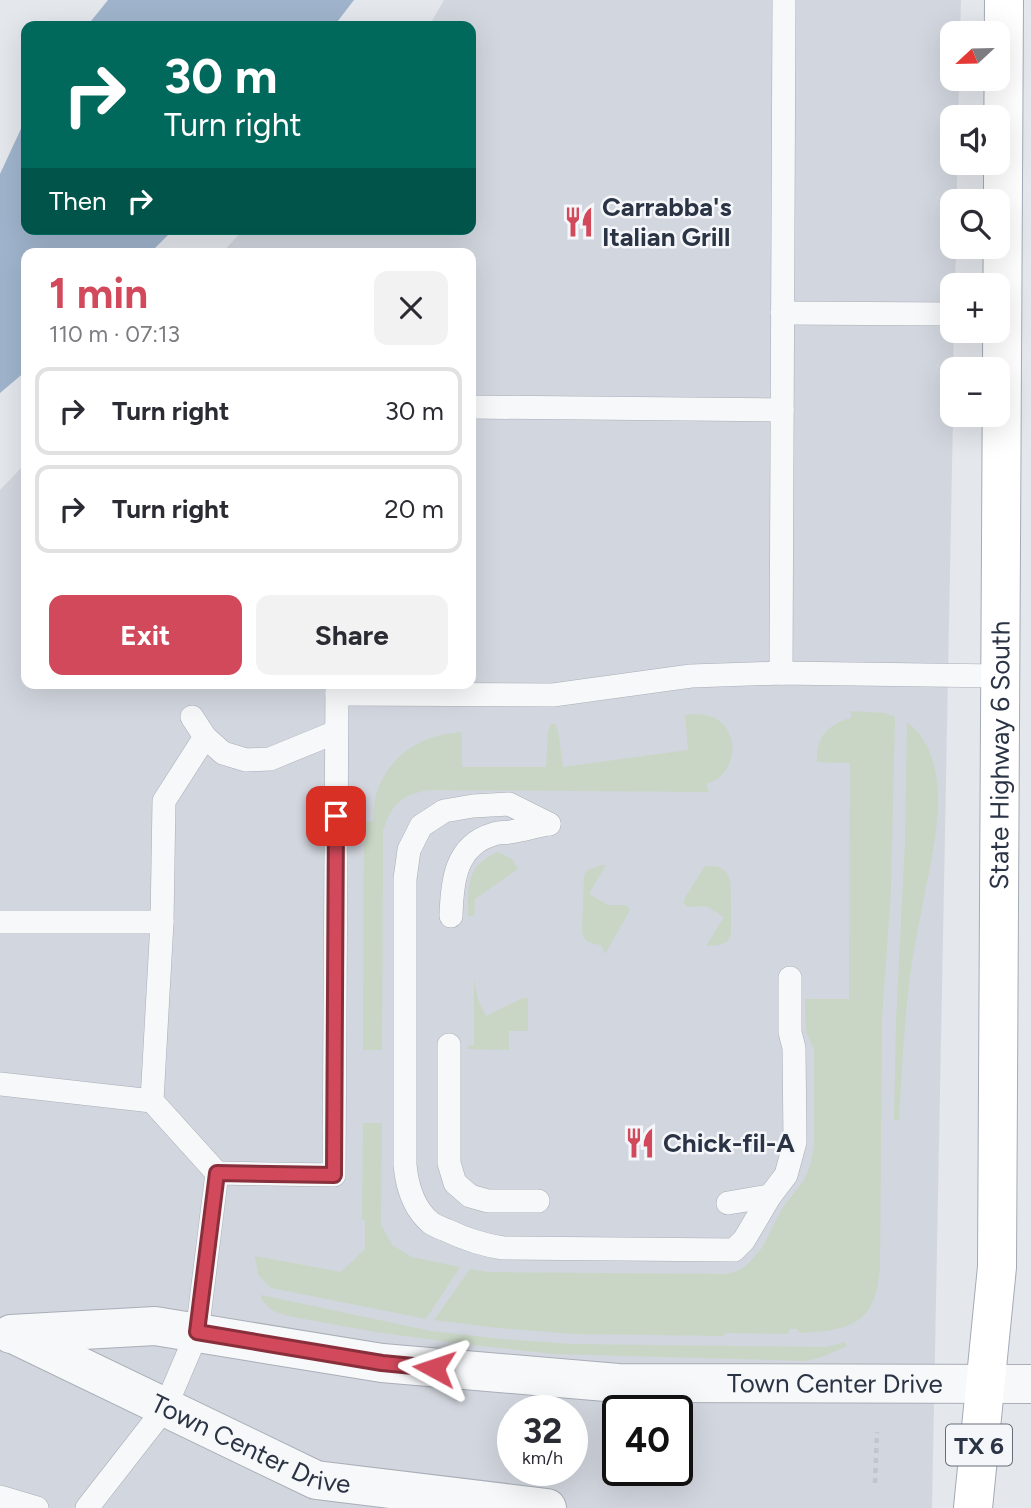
<!DOCTYPE html>
<html lang="en">
<head>
<meta charset="utf-8">
<style>
	:root { --surface:#fff; --page:#f2f2f3; --text:#2b2b33; --muted:#7c7c81; --line:#e1e1e2; --accent:#d1495b }
	body { margin:0; font-family:Figtree,sans-serif; background:var(--page); color:var(--text); height:100vh; display:flex; flex-direction:column; font-size:26px; white-space:nowrap }
	* { box-sizing:border-box; margin:0 }
	p { font-size:23px; color:var(--muted) }
	.icon { flex:none; width:38px; height:38px; fill:none; stroke:currentColor; stroke-width:2; stroke-linecap:round; stroke-linejoin:round }
	.map { position:relative; flex:1; overflow:hidden }
	.drawer { position:absolute; left:21px; top:248px; width:455px; height:441px; display:flex; flex-direction:column; background:var(--surface); border-radius:14px; box-shadow:0 7px 28px #0002 }
	.drawer>* { flex:none }
	.top-card { position:absolute; left:21px; top:21px; width:455px; height:214px; border-radius:14px; box-shadow:0 7px 28px #0002; background:#00695c; color:#fff; overflow:hidden }
	.needle { width:46px; rotate:248deg }
	.buttons { position:absolute; left:940px; top:21px; display:grid; gap:14px }
	.buttons a { display:grid; place-items:center; width:70px; height:70px; border-radius:14px; background:var(--surface); box-shadow:0 7px 28px #0002; font-size:35px }
	.speed { position:absolute; left:497px; top:1395px; display:flex; gap:14px; font-size:35px; font-weight:700; text-align:center }
	.speed>* { display:grid; place-content:center; width:91px; height:91px; border-radius:50%; background:var(--surface); box-shadow:0 7px 28px #0002; line-height:1 }
	.speed small { font-size:18px; font-weight:400 }
	.speed .limit { border:4px solid #111; border-radius:10px; background:#fff; color:#111 }
	.pin { position:absolute; display:grid; place-items:center; width:60px; height:60px; color:#fff; margin:-30px; border-radius:14px; box-shadow:0 4px 10px #0006 }
	.me { position:absolute; width:77px; margin:-38px; rotate:275deg; stroke-linejoin:round; filter:drop-shadow(0 0 5px #0008) }
	.turn { display:flex; align-items:center; gap:24px; height:147px; padding:0 28px; font-size:32px }
	.turn .icon { width:91px; height:91px; stroke-width:2.5 }
	.turn b { display:block; font-size:49px; line-height:60px }
	.then { display:flex; align-items:center; height:66px; padding:0 28px; background:#0003; gap:14px; font-size:26px }
	.round { display:grid; place-items:center; flex:none; width:74px; height:74px; border-radius:14px; background:var(--page) }
	.head { display:flex; align-items:center; justify-content:space-between; height:119px; padding:0 28px }
	h1 { font-size:42px; font-weight:700; line-height:52px; color:var(--accent) }
	.primary-button { display:flex; gap:14px; margin-top:auto; padding:14px 28px }
	.primary-button a { flex:1; height:80px; border-radius:14px; background:var(--accent); color:#fff; font-size:28px; font-weight:700; line-height:80px; text-align:center }
	.primary-button a+a { background:var(--page); color:var(--text) }
	ul { padding:0; list-style:none }
	li { display:flex; align-items:center; gap:21px; height:88px; margin:0 14px 10px; padding:0 14px; border:4px solid var(--line); border-radius:14px }
	li div { flex:1 }
	li b { display:block; font-size:26px }
	li em { font-style:normal }
	.map>svg:first-child { display:block }
</style>
</head>
<body>
<div class="map">
<svg width="1031" height="1508" viewBox="0 0 1031 1508">
	<rect width="100%" height="100%" fill="#e4e7ec"/>
	<path fill="#d2d6de" fill-rule="evenodd" d="M444,0H961L960,33H952V79H959L958,117H952V163H957V201H952V247H956L955,285H952V331H954L953,369H952L953,415L932,1508H0V490L26,463V684H471V254H221L244,229H471V26H429ZM513,1410H572V1470H513ZM618,1410H677V1470H618Z"/>
	<g fill="#c9d6c5">
		<path d="M848,711L885,713L895,717L891,890L882,1019L880,1268C878,1279 878,1291 873,1301C861,1331 827,1331 800,1333L797,1329H790L788,1334L726,1333L723,1336L574,1334L498,1328L434,1320L470,1269L488,1272L726,1274L737,1271L747,1265L762,1248L783,1207L804,1180L811,1163L814,1145V1049L806,1032L805,999H849L850,763L817,762C815,738 829,723 851,718V713Z"/>
		<path d="M696,714C705,715 715,716 722,723C737,738 735,762 721,776C717,780 711,782 706,784L709,792L428,790C401,795 391,805 383,831L382,1050H363L364,822L373,821C374,814 374,807 375,799C386,756 420,735 462,732V767H546L548,731L551,724H555L558,731L563,767L688,750L685,715Z"/>
		<path d="M907,722C958,762 933,849 923,903C918,927 913,952 910,977C904,1024 902,1072 899,1120H894L896,1021L905,842Z"/>
		<path d="M498,852L512,859L518,869L475,899L474,916H468C468,886 466,865 498,852Z"/>
		<path d="M602,865H606L589,894L608,905H626L630,910L605,954L601,945C592,944 584,942 582,932L584,876L586,871Z"/>
		<path d="M705,866C731,865 731,878 731,900C731,911 731,923 731,935L727,942L719,945L706,946L724,917L706,906L688,907L684,904V899Z"/>
		<path d="M474,979L478,1000L486,1016L523,998H528V1031H509V1050L467,1049L468,1046L474,1045Z"/>
		<path d="M363,1123H382L381,1225L387,1235L392,1245L412,1257L460,1267L426,1319L271,1288L258,1275L255,1256L341,1272L365,1249V1220H362Z"/>
		<path d="M261,1295L431,1331L502,1339L571,1344L826,1347L845,1342L847,1346L824,1356L807,1361L554,1354L464,1344L376,1332L288,1316L273,1311L261,1299Z"/>
	</g>
	<g fill="#9fb4cc">
		<path d="M108,0H354L334,26H87Z"/>
		<path d="M26,118V229H174L149,254H26V371L0,393V174Z"/>
	</g>
	<g fill="none" stroke-linecap="round" stroke-linejoin="round">
		<g stroke="#a9aeb7" stroke-width="24">
			<g id="service">
				<path d="M782,313L952,314"/>
				<path d="M471,407L782,410"/>
				<path d="M781,673L784,0"/>
				<path d="M337,694L553,695L691,676L781,673L1000,676"/>
				<path d="M192,717L205,737L223,753L246,760L270,759L336,732"/>
				<path d="M205,737L164,801L162,922L152,1101L217,1173"/>
				<path d="M549,824L509,804L473,806L444,811L421,826L409,850L405,879V1165C407,1186 414,1209 431,1223C435,1226 441,1228 446,1230C465,1239 482,1245 503,1248L734,1250L744,1240L770,1196L786,1175L795,1142L794,1048L790,1032V978"/>
				<path d="M451,916C452,882 455,845 494,834C499,832 505,833 510,832C523,830 536,826 549,824"/>
				<path d="M0,922H162"/>
				<path d="M449,1045V1163L455,1183L470,1196L488,1201H538"/>
				<path d="M0,1084L152,1101"/>
				<path d="M728,1203L770,1196"/>
				<path d="M0,1497L37,1508"/>
				<path d="M87,1508L165,1408L197,1333L217,1173L334,1175L337,684"/>
			</g>
		</g>
		<g stroke="#a9aeb7" stroke-width="40">
			<g id="tertiary">
				<path id="s1" d="M11,1334L155,1326L382,1363L618,1383L1031,1384"/>
				<path id="s2" d="M15,1335L316,1480L547,1508"/>
			</g>
		</g>
		<g stroke="#a3abb8" stroke-width="40">
			<g id="primary">
				<path id="s3" d="M973,1508L997,1267L1004,0"/>
			</g>
		</g>
		<path stroke="#c2c5cb" stroke-width="4.5" stroke-dasharray="5 5" stroke-linecap="butt" d="M875,1483L877,1432"/>
		<use href="#service" stroke="#f7f8fa" stroke-width="23"/>
		<use href="#tertiary" stroke="#f7f8fa" stroke-width="38"/>
		<use href="#primary" stroke="#fff" stroke-width="38"/>
	</g>
	<g fill="none" stroke-linecap="round" stroke-linejoin="round">
		<g stroke="#882f3b" stroke-width="18">
			<path id="route" d="M336,816L334,1175L217,1173L197,1332L382,1363L434,1368"/>
		</g>
		<use href="#route" stroke="#d1495b" stroke-width="12"/>
	</g>
	<defs>
		<g id="restaurant-bare" transform="scale(2.415)"><path d="M-5-6h1v4h1v-4h1v4h1v-4h1v5L-1.5 .5V6h-2V.5L-5-1ZM5-6V6H3V1.5H1.5Q1.5-4 5-6Z" fill="#d1495b" stroke="#f4f6f9" stroke-width="2.5" paint-order="stroke"/></g>
	</defs>
	<g fill-rule="evenodd">
		<use href="#restaurant-bare" x="579" y="222"/>
		<use href="#restaurant-bare" x="640" y="1143"/>
	</g>
	<g text-anchor="middle" dominant-baseline="central" stroke-width="5" stroke-linejoin="round" paint-order="stroke">
		<rect fill="#f4f6f9" stroke="#676e7b" stroke-width="2" x="946" y="1424.5" width="66" height="41" rx="5"/>
		<g font-size="24" font-weight="bold" fill="#2b3445">
			<text x="979" y="1445">TX 6</text>
		</g>
		<g font-size="26" font-weight="bold" fill="#2b3445" stroke="#f4f6f9" text-anchor="start">
			<text x="602" y="207">Carrabba's<tspan x="602" dy="30">Italian Grill</tspan></text>
			<text x="663" y="1143">Chick-fil-A</text>
		</g>
		<g font-size="26" fill="#2b3445" stroke="#f4f6f9">
			<text stroke="none"><textPath href="#s3" startOffset="754">State Highway 6 South</textPath></text>
			<text stroke="none"><textPath href="#s1" startOffset="828">Town Center Drive</textPath></text>
			<text stroke="none"><textPath href="#s2" startOffset="261">Town Center Drive</textPath></text>
		</g>
	</g>
</svg>
<div class="buttons">
<a><svg class="needle" viewBox="-14 -14 28 28"><path d="M0-13l5 13h-10z" fill="#e53935"/><path d="M0 13l5-13h-10z" fill="#7c7c81"/></svg></a>
<a><svg class="icon" aria-label="sound" viewBox="0 0 24 24"><path d="M4 9h4l5-4v14l-5-4H4zM17 9q2 3 0 6"/></svg></a>
<a><svg class="icon" aria-label="search" viewBox="0 0 24 24"><circle cx="10" cy="10" r="6"/><path d="M15 15l6 6"/></svg></a>
<a>+</a>
<a>−</a>
</div>
<div class="speed"><div>32<small>km/h</small></div><div class="limit">40</div></div>
<div class="pin" style="left:336px;top:816px;background:#d93025"><svg class="icon" aria-label="arrive" viewBox="0 0 24 24"><path d="M6 21V4h12l-3 4 3 4H6"/></svg></div>
<svg class="me" style="left:434px;top:1368px" viewBox="-20 -20 40 40"><path d="M0-17L14 15 0 8-14 15z" fill="#d1495b" stroke="#fff" stroke-width="4"/></svg>
<div class="top-card">
<div class="turn"><svg class="icon" aria-label="right" viewBox="0 0 24 24"><path d="M7 20v-9h11M14 6l5 5-5 5"/></svg><div><b>30 m</b>Turn right</div></div>
<div class="then">Then<svg class="icon" aria-label="right" viewBox="0 0 24 24"><path d="M7 20v-9h11M14 6l5 5-5 5"/></svg></div>
</div>
<section class="drawer">
<div class="head"><div><h1>1 min</h1><p>110 m · 07:13</p></div><a class="round"><svg class="icon" aria-label="close" viewBox="0 0 24 24"><path d="M6 6l12 12M18 6L6 18"/></svg></a></div>
<ul>
<li><svg class="icon" aria-label="right" viewBox="0 0 24 24"><path d="M7 20v-9h11M14 6l5 5-5 5"/></svg><div><b>Turn right</b></div><em>30 m</em></li>
<li><svg class="icon" aria-label="right" viewBox="0 0 24 24"><path d="M7 20v-9h11M14 6l5 5-5 5"/></svg><div><b>Turn right</b></div><em>20 m</em></li>
</ul>
<div class="primary-button"><a>Exit</a><a>Share</a></div>
</section>
</div>
</body>
</html>
